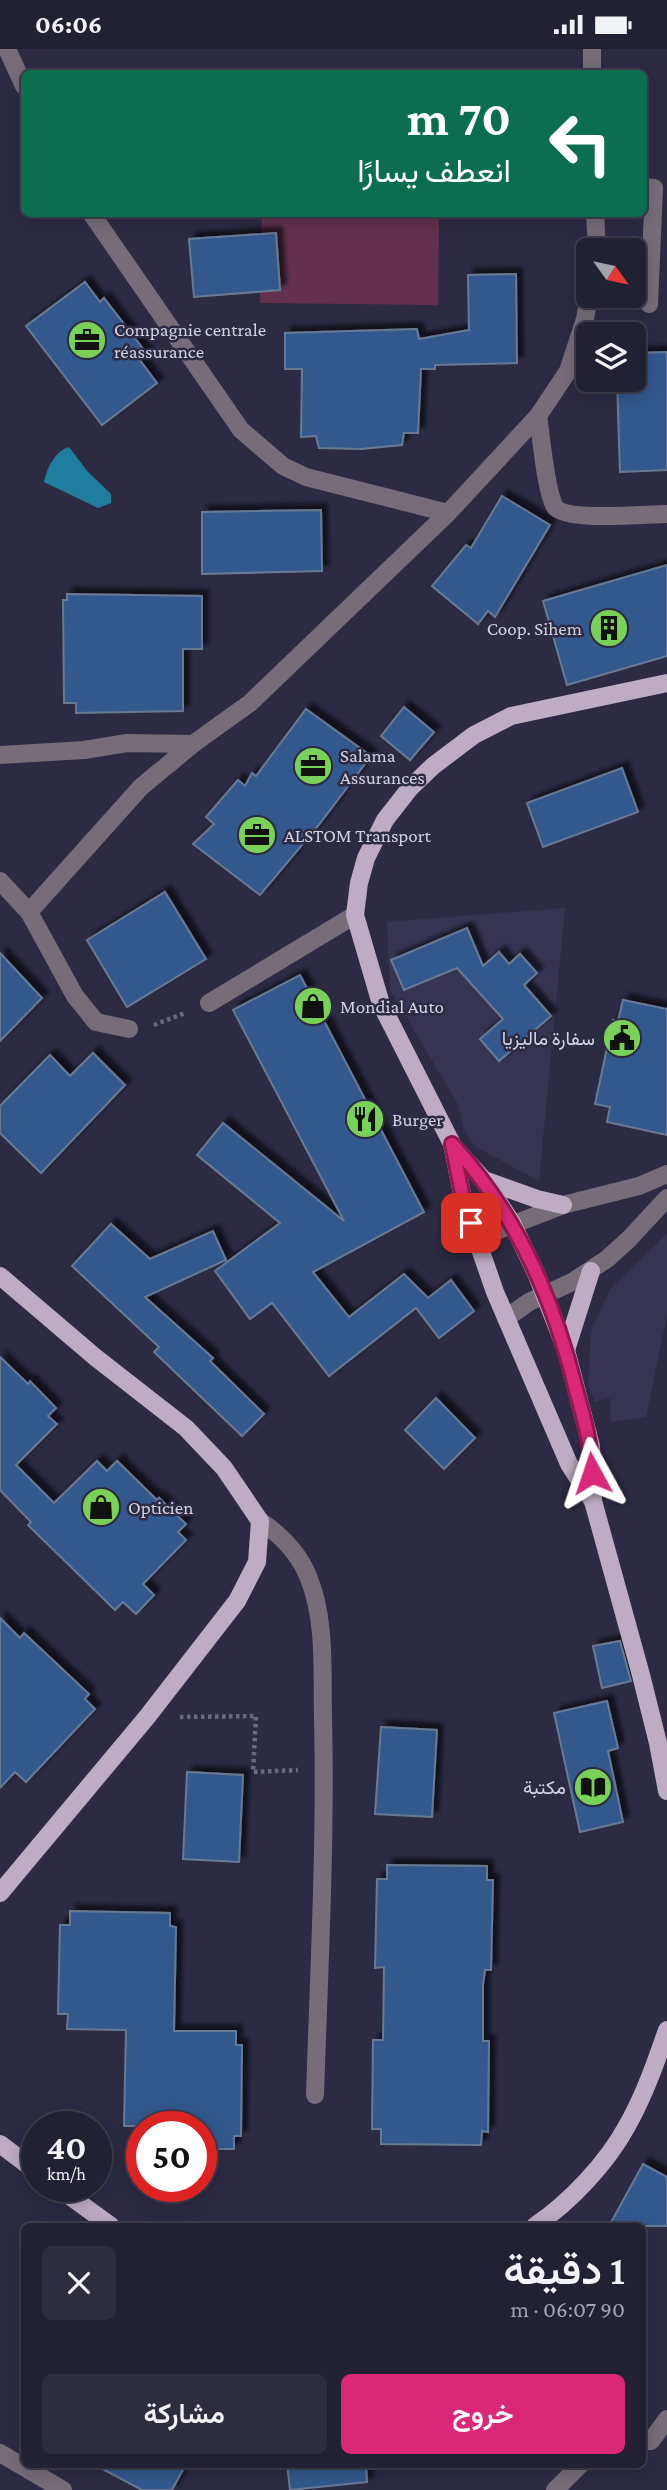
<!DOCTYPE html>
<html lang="ar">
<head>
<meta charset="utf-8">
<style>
	:root { --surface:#222033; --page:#2e2d3f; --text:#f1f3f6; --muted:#a2a3ac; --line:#3f3e4e; --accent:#db2777 }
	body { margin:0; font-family:"Crimson Pro",Vazirmatn,serif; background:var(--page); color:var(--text); direction:rtl; height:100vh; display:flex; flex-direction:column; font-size:26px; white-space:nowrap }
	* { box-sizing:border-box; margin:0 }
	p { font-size:23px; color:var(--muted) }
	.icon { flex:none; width:38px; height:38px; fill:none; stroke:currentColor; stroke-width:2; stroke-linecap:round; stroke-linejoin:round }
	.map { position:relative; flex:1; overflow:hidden; direction:ltr }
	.sheet { position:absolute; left:21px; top:2174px; width:625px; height:245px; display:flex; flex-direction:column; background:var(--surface); border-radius:10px; box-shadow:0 4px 18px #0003,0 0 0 2px var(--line); direction:rtl }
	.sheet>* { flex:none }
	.top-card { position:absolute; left:21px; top:21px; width:626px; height:147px; border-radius:10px; box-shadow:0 4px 18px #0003,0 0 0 2px var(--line); direction:rtl; background:#0b6e4f; color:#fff; overflow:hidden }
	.needle { width:46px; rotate:123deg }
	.controls { position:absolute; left:576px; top:189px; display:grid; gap:14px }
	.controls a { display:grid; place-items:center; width:70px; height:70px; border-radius:10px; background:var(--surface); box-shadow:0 4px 18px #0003,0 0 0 2px var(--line); font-size:35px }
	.speed { position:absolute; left:21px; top:2062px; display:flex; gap:14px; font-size:35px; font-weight:700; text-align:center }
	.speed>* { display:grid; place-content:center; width:91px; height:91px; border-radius:50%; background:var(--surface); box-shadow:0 4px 18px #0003,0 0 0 2px var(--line); line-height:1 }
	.speed small { font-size:18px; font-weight:400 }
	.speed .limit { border:10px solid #d22; background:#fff; color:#111 }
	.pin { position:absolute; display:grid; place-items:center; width:60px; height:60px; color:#fff; margin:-30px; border-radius:14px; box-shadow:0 4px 10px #0006 }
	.me { position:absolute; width:77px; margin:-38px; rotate:355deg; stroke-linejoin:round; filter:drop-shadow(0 0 5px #0008) }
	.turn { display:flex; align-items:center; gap:24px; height:147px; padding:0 21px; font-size:32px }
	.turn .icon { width:91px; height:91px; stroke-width:2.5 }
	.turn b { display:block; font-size:49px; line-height:60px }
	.round { display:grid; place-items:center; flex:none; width:74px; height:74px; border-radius:10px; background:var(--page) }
	.head { display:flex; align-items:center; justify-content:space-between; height:119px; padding:0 21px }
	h1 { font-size:42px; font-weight:600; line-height:52px }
	.cta { display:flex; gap:14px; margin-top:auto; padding:14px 21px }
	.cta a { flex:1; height:80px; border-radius:10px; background:var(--accent); color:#fff; font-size:28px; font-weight:600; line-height:80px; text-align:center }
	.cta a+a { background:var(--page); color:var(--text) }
	.status { display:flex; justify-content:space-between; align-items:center; height:49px; padding:0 35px; background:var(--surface); direction:ltr }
	.status svg { height:19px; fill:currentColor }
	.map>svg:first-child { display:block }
</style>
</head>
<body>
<div class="status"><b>06:06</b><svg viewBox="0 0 49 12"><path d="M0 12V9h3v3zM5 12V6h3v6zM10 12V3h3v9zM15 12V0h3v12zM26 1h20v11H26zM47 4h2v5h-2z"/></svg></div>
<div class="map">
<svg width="667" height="2441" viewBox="0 0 667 2441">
	<defs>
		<filter id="shadow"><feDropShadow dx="6" dy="-6" stdDeviation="2" flood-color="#0009"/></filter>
	</defs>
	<rect width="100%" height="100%" fill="#2d2b44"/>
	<g fill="#373453">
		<path d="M565,859L539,1132L476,1098L464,1082L458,1055L390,941L387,873Z"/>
		<path d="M667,1185V1265L646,1368L611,1373L610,1349L595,1353L588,1336L591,1283L610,1240Z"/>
	</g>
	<path fill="#63314d" d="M262,165H439L438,256L260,254Z"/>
	<path fill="#1f7d9f" d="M69,398L88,423L111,445V454L98,459L44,433C47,419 55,402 69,398Z"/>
	<g fill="#32588d" stroke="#687a93" stroke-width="2" filter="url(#shadow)">
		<path d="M276,184L280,241L194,248L189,190Z"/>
		<path d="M516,225L517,314L435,316V320H421L418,384H404L402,396L361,400L319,399L316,387L301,388L302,320H285V284L417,280L419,290L469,281L468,226Z"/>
		<path d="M85,233L100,253L104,249L147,305L139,310L157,334L102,376L26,277Z"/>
		<path d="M667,303V421L620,423L617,331H634V304Z"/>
		<path d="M502,447L550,476L495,568L488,562L478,575L432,537L466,496L471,499Z"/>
		<path d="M321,461L322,522L202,525V463Z"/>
		<path d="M667,516V607L567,636L543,552Z"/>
		<path d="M67,545L202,547V600H183V662L76,664V654H64L63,551H67Z"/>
		<path d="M404,658L434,683L410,711L381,687Z"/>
		<path d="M306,660L371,707L318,777L260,846L193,795L214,775L206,768L238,731L245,737L252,724L256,727Z"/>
		<path d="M622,719L638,763L543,798L527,754Z"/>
		<path d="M165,843L206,910L127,958L87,891Z"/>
		<path d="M467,879L483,917L499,903L509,915L520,905L537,924L524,936L551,967L499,1012L480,990L503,970L457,919L404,941L391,911Z"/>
		<path d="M0,904L42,949L0,992Z"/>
		<path d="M300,926L424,1163L313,1223L349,1268L404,1225L428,1249L451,1231L474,1262L439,1289L416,1259L329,1327L272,1254L250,1270L215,1222L280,1174L197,1106L223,1074L344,1172L233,961Z"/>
		<path d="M623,951L667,960V1086L607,1073L610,1058L595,1055L613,971L618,972Z"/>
		<path d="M93,1004L125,1036L41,1124L0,1084V1057L50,1006L70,1027Z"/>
		<path d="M111,1175L150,1210L213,1182L226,1211L145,1248L213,1309L210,1312L264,1365L242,1387L154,1303L159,1298L72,1217Z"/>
		<path d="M0,1308L28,1335L30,1332L56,1359L48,1367L57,1375L16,1416L54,1454L97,1412L107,1422L117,1412L157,1451L159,1449L186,1475L178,1483L186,1491L143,1535L154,1546L136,1565L123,1553L115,1561L28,1476L31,1473L0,1441Z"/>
		<path d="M436,1349L475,1389L444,1420L405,1381Z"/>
		<path d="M0,1569L20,1589L24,1584L89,1645L85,1650L95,1660L26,1733L15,1723L0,1739Z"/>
		<path d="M620,1592L631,1632L602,1639L593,1597Z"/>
		<path d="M607,1652L618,1699L608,1702L623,1773L580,1783L554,1664Z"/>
		<path d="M381,1678L437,1681L432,1768L375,1765Z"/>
		<path d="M187,1723L243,1726L239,1813L183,1810Z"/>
		<path d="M387,1816L487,1817V1831H493L491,1921H485L483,1935V1992H489L488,2083L482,2082L481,2096L381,2095V2080H372L373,1991H383L384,1918L375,1919L377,1830H387Z"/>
		<path d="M70,1862L170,1864V1877L176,1878L174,1982H236V1996H242L241,2087H234V2100H201V2077H124L126,1981L67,1980L68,1965H58L60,1876H70Z"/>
		<path d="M643,2115L667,2128V2177H609Z"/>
		<path d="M93,2415H186L172,2441H142Z"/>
		<path d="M287,2415H366L367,2433L290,2441Z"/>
	</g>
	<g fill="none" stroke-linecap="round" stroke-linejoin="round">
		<g stroke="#6a697f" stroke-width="4.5" stroke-dasharray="3.5 3.5" stroke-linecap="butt">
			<path d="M154,976L185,964"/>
			<path d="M180,1668L256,1667L253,1723L298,1721"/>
		</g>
		<g stroke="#766d79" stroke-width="18">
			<path d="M7,0L24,37"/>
			<path d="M592,24V0"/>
			<path d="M644,138L654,139L649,255"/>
			<path d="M91,164L241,381L283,417L306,428L448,464"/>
			<path d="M595,164L597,201"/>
			<path d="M538,367C541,386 546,444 555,458C566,473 646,465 667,465"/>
			<path d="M0,706L84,701L127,694L193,695L250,654L448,464L538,367L568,322L585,270L589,247"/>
			<path d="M0,832L29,863L75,947L96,973L129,980"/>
			<path d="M29,863L141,738L193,695"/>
			<path d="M209,954L355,866"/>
			<path d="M478,1189L563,1156L639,1137L667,1125"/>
			<path d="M506,1269L529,1253L572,1233L607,1210L629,1190L667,1149"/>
			<path d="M260,1472C281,1486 298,1503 308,1527C326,1570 322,1622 323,1669C326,1794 319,1920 315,2046"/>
			<path d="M642,2392H651L667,2370"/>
			<path d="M0,2404L63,2441"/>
			<path d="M555,2441L581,2415"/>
		</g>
		<g stroke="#bdacc3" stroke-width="18">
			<path d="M453,1097L484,1131L512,1174L536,1224L566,1301L591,1397L593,1452L641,1626L658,1694L667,1742"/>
			<path d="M484,1131L537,1150L563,1156"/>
			<path d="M0,1227L95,1308L186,1379L224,1419L260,1472L257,1513L237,1552L147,1668L0,1844"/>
			<path d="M566,1301L591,1222"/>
			<path d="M593,1452L569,1415L495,1243L464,1154L452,1095L381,955L355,866L359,834L366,809L385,771L410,739L433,717L474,686L511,667L667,634"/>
			<path d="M0,2095L37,2123"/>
			<path d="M56,2137L111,2177"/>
			<path d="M535,2177C570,2153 607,2114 627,2077C644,2047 656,2013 667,1981"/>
		</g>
	</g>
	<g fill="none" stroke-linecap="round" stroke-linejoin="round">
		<g stroke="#8e194d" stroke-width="18">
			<path id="route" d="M471,1174L464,1154L452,1095C516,1164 554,1251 576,1341C584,1369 591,1395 592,1424"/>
		</g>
		<use href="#route" stroke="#db2777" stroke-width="12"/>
	</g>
	<defs>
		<g id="office-disc" transform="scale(2.0125)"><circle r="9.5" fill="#7ad157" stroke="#2d2b44"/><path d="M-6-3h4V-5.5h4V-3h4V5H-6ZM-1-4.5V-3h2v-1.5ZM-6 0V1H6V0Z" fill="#111"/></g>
		<g id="building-disc" transform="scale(2.0125)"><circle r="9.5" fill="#7ad157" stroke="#2d2b44"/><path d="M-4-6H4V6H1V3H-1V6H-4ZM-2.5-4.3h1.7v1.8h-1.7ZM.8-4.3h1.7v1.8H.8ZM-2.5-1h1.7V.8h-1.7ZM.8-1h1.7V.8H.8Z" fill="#111"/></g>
		<g id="shop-disc" transform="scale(2.0125)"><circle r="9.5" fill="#7ad157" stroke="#2d2b44"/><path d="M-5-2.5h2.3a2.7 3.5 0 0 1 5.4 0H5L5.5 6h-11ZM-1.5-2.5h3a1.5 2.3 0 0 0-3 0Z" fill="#111"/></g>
		<g id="civic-disc" transform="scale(2.0125)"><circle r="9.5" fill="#7ad157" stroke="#2d2b44"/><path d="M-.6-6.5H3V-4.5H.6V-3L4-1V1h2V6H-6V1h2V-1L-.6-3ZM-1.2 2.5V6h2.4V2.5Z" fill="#111"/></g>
		<g id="restaurant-disc" transform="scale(2.0125)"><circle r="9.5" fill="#7ad157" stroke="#2d2b44"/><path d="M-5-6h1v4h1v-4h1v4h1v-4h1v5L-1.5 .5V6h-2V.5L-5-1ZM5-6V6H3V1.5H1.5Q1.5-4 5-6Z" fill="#111"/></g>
		<g id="library-disc" transform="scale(2.0125)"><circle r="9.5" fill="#7ad157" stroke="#2d2b44"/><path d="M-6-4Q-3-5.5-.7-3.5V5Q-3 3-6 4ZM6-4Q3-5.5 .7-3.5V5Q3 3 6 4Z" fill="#111"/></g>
	</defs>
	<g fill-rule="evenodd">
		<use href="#office-disc" x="87" y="291"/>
		<use href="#building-disc" x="609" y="579"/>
		<use href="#office-disc" x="313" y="717"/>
		<use href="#office-disc" x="257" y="786"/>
		<use href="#shop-disc" x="313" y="957"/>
		<use href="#civic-disc" x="622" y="989"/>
		<use href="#restaurant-disc" x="365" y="1070"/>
		<use href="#shop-disc" x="101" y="1458"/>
		<use href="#library-disc" x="593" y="1738"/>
	</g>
	<g text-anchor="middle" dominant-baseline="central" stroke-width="5" stroke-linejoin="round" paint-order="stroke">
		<g font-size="19" fill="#d2d2e2" stroke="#2d2b44" text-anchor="start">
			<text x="114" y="280">Compagnie centrale<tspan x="114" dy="22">réassurance</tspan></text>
			<text x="582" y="579" text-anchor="end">Coop. Sihem</text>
			<text x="340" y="706">Salama<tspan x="340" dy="22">Assurances</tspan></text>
			<text x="284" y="786">ALSTOM Transport</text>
			<text x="340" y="957">Mondial Auto</text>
			<text x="595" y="989" text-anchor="end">سفارة ماليزيا</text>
			<text x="392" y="1070">Burger</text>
			<text x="128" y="1458">Opticien</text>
			<text x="566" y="1738" text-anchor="end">مكتبة</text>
		</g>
	</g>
</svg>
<div class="controls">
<a><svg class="needle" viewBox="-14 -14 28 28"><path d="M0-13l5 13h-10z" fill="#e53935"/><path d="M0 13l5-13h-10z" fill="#a2a3ac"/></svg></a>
<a><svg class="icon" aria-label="layers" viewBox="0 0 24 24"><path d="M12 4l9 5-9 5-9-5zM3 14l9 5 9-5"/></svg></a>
</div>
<div class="speed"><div>40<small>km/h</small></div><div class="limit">50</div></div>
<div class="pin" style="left:471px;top:1174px;background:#d93025"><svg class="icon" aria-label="arrive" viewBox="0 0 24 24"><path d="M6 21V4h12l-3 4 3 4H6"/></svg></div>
<svg class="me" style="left:592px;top:1424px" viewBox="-20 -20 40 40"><path d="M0-17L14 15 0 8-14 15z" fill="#db2777" stroke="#fff" stroke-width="4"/></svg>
<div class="top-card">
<div class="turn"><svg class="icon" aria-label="left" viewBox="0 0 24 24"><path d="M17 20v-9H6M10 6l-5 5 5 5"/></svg><div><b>70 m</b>انعطف يسارًا</div></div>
</div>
<section class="sheet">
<div class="head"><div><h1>1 دقيقة</h1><p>90 m · 06:07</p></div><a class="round"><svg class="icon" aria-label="close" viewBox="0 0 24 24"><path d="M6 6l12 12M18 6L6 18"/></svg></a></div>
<div class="cta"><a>خروج</a><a>مشاركة</a></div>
</section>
</div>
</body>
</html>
